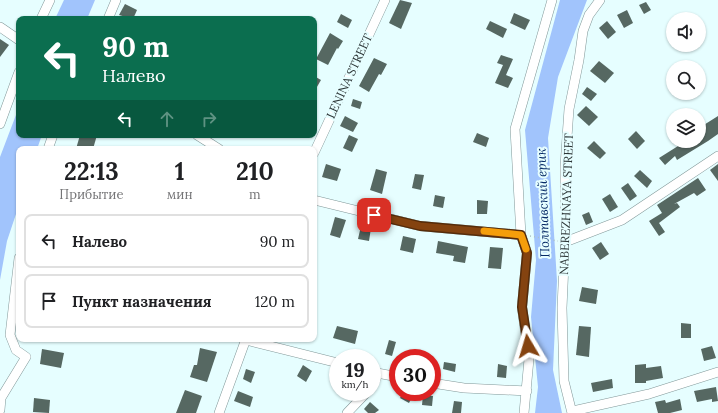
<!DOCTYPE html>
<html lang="ru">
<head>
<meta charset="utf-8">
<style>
	:root { --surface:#fff; --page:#f6f6f6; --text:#202124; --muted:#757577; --line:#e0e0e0 }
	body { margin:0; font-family:Lora,serif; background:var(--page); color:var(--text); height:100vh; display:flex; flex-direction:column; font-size:15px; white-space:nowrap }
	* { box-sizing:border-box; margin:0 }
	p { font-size:13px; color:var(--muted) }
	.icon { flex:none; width:22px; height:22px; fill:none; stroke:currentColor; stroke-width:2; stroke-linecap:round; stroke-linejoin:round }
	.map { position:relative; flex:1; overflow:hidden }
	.drawer { position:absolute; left:16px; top:146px; width:301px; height:196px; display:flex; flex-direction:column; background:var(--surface); border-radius:8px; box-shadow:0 1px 3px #0004 }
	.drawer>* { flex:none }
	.banner { position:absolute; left:16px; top:16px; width:301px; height:122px; border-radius:8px; box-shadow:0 1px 3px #0004; background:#0b6e4f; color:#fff; overflow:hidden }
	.controls { position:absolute; left:666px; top:12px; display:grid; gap:8px }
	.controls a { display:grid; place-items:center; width:40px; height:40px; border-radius:50%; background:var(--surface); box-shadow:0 1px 3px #0004; font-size:20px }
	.speed { position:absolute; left:329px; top:349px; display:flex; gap:8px; font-size:20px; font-weight:700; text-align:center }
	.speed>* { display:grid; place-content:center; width:52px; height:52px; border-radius:50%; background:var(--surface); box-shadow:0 1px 3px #0004; line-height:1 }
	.speed small { font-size:10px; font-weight:400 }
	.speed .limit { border:6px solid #d22; background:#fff; color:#111 }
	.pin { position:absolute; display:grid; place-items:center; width:34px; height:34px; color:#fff; margin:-17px; border-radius:8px; box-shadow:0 2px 6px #0006 }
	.me { position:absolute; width:44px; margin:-22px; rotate:353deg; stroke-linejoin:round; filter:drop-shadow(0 0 3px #0008) }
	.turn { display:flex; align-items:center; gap:14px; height:84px; padding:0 20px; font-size:18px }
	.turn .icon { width:52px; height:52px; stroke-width:2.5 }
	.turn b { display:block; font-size:28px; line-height:34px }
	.lanes { display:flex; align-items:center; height:38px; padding:0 20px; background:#0003; justify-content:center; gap:20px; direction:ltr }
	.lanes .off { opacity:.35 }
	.eta { display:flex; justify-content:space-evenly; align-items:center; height:68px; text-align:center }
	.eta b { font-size:24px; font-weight:700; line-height:28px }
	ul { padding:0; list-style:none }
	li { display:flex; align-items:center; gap:12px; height:54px; margin:0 8px 6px; padding:0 12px; border:2px solid var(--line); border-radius:8px }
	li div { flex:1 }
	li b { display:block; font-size:15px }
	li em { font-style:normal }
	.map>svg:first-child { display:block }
</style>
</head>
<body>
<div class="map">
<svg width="718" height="413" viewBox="0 0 718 413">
	<rect width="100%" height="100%" fill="#e6feff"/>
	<g fill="#a1c4fc">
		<path d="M64,0H95L87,19H55Z"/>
		<path d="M560,0H587L558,77L548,138L557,281L553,370L562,413H535L538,387L531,317L536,260L525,130Z"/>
		<path d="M19,107V135H42L37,149H19V205L7,241L0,280V157Z"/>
	</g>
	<g fill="#566862">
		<path d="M400,0L412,3L401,29L389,23Z"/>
		<path d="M646,2L651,10L644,14L639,5Z"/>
		<path d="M125,4L137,10L133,19L119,15Z"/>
		<path d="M627,10L633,23L624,28L617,15Z"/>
		<path d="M514,13L530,20L525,30L510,23Z"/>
		<path d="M341,14L352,20L348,28L337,22Z"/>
		<path d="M490,21L507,29L503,38L486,29Z"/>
		<path d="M607,21L616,32L608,39L599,28Z"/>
		<path d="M330,33L343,41L338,49L337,48L328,65L316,59Z"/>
		<path d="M0,39L9,45L0,57Z"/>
		<path d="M501,55L513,59L506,75L513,78L508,88L495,83L503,65L497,63Z"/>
		<path d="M374,58L387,64L381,75L379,74L369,92L359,86Z"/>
		<path d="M599,61L614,73L605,83L590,71Z"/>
		<path d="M314,76L321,80L314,92Z"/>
		<path d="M587,87L597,94L591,101L582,94Z"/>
		<path d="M353,99L362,102L360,109L351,106Z"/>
		<path d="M586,106L598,117L589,126L577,115Z"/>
		<path d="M345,116L358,123L353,132L340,126Z"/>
		<path d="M718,116V134L708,141L677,160L675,156L665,165L659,158L686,141H699V128Z"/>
		<path d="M636,131L645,141L637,149L628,139Z"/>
		<path d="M477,133L489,138L486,147L473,142Z"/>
		<path d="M80,135H97L93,149H76Z"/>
		<path d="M349,135L358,139L352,152L343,148Z"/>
		<path d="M594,141L606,153L600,159L587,148Z"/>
		<path d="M326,164L341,169L337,181L322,177Z"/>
		<path d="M718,164V181L710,170Z"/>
		<path d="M376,169L387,172L382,194L370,190Z"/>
		<path d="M640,170L652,181L647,188L634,176Z"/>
		<path d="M415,174L424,175L421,190L412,188Z"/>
		<path d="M698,178L706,190L697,196L694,193L674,204L677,203L680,207L659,223L665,232L659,236L649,221L662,213L657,205Z"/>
		<path d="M628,183L637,196L630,201L621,188Z"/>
		<path d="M610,194L618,207L610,212L602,199Z"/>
		<path d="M435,195L445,197L443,208L433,206Z"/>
		<path d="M477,200L488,201L487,214H477Z"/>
		<path d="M589,212L593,222L586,225L582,215Z"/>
		<path d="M335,217L346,220L340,238L330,235Z"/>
		<path d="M361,226L371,228L369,241L358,239Z"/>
		<path d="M403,236L416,239L413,253L400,250Z"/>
		<path d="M438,241L468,247L465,263L453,261L454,256L436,253Z"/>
		<path d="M601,242L609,254L600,260L592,248Z"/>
		<path d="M490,247L503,248L501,269L488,268Z"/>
		<path d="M582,287L598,290L596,304L579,301Z"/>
		<path d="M681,323L691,324V338H681Z"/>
		<path d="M337,326L358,331L355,344L333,338Z"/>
		<path d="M579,326L591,327L589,357L576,355Z"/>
		<path d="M389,340L396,342L392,356L385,354Z"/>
		<path d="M712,346L716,358L704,361L701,349Z"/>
		<path d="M200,348L217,352L207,382L190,377L194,365H197Z"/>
		<path d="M42,349L64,353L61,368L40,364Z"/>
		<path d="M444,362L456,364L455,372L443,369Z"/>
		<path d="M498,364L507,366L506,378L497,377Z"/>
		<path d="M646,364V368L661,366L663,378L646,381V383H635V365Z"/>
		<path d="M303,365L312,371L306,382L297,376Z"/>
		<path d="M246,369L255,372L251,383L243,379Z"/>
		<path d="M612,379L613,388L593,392L591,383Z"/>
		<path d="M716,387L718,401L712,402V399L697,402L694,391Z"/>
		<path d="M185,390L202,396L196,413H176Z"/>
		<path d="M238,391L253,397L250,407L234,401Z"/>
		<path d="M404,392L412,397L409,403L400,398Z"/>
		<path d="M423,395L433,396L432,406L422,405Z"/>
		<path d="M34,398L50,400L49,413L33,412Z"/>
		<path d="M680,399L682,410L670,413H658L655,402L665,400L666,403Z"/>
		<path d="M454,401L462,402L461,413H452Z"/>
		<path d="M370,402L379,410L375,413H368L364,409Z"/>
	</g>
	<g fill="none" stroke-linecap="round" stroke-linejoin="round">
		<g stroke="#829899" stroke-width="10">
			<g id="street">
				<path d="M41,19L50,0"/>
				<path d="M108,19L116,0"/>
				<path d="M0,27L19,40"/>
				<path d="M0,124L19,72"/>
				<path d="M197,135L219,149"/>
				<path d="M48,149L53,135"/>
				<path d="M314,153L385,0"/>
				<path d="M314,200L420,226L521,235"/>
				<path d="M565,242L622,220L718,156"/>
				<path d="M246,340L338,363"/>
				<path d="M372,372L398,377"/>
				<path d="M432,383L464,388L527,391"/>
				<path d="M372,386L378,374"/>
				<path d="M0,410L1,398L26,357L16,350L10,335L19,258"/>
				<path d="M573,411L649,394L718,372"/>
				<path d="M219,413L246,339"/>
				<path d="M347,413L367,392"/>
				<path d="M524,413L529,359L522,307L527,253L521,235L515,129L552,0"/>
				<path d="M572,413L564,381L562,308L565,242V166L569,109L579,60L583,31L589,15L600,0"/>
			</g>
		</g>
		<path stroke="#aec1c2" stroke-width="1.5" stroke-dasharray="1 3" stroke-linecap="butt" d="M530,236L558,241"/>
		<use href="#street" stroke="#fff" stroke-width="9"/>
	</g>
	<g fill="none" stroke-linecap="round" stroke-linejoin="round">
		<g stroke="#562c0a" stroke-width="10">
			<path id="route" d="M374,215L420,226L521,235L527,253L522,307L528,346"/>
		</g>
		<use href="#route" stroke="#844310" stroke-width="7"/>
		<path stroke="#f59e0b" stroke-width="7" d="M484,231L521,235L526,249"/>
	</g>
	<g text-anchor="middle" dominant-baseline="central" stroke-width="4" stroke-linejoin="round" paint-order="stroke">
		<g font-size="12" fill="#2c3536" stroke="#e6feff">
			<text transform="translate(349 76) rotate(-65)">LENINA STREET</text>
			<text transform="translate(566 204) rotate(-88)">NABEREZHNAYA STREET</text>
		</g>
		<g font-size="13" font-style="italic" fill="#072b67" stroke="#e6feff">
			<text transform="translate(543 203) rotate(-92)">Полтавский ерик</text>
		</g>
	</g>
</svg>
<div class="controls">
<a><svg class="icon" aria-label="sound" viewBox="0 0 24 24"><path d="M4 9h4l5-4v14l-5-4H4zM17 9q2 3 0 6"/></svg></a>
<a><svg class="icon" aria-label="search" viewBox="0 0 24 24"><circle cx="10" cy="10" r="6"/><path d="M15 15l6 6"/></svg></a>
<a><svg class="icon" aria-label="layers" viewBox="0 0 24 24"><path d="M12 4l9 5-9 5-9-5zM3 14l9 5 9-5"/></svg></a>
</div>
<div class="speed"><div>19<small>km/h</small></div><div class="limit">30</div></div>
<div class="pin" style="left:374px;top:215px;background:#d93025"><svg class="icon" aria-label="arrive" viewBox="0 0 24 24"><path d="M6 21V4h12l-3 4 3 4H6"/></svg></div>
<svg class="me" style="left:528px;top:346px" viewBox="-20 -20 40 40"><path d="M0-17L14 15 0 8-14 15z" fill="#844310" stroke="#fff" stroke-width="4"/></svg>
<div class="banner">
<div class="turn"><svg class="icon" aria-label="left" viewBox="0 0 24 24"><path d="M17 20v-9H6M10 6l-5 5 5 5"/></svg><div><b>90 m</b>Налево</div></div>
<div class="lanes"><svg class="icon" aria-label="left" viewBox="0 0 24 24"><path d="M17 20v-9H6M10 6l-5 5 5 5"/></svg><svg class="icon off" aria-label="ahead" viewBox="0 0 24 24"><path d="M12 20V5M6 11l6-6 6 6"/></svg><svg class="icon off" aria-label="right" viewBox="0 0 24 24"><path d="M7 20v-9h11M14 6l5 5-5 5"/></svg></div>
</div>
<section class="drawer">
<div class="eta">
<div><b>22:13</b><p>Прибытие</p></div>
<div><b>1</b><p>мин</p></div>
<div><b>210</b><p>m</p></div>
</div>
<ul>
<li><svg class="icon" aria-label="left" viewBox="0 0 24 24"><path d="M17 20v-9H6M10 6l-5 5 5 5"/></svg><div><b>Налево</b></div><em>90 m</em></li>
<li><svg class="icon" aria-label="arrive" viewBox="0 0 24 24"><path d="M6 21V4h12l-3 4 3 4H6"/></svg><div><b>Пункт назначения</b></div><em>120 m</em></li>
</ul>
</section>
</div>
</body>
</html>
